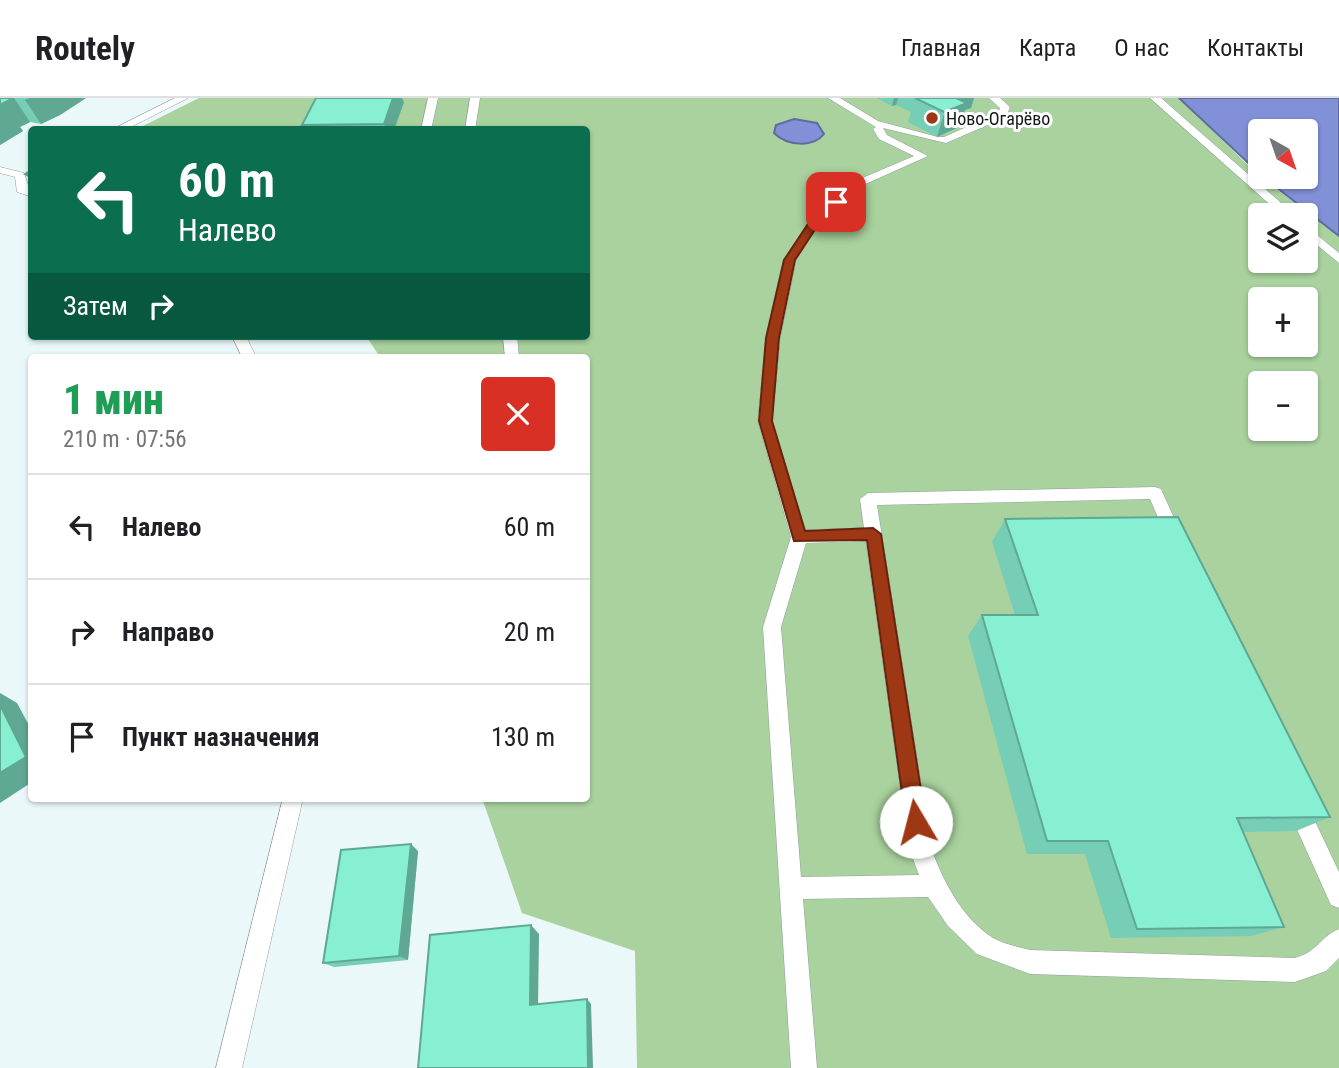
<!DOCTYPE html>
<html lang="ru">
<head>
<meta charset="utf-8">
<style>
	:root { --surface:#fff; --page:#f6f6f6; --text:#202124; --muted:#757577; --line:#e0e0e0 }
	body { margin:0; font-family:"Roboto Condensed",sans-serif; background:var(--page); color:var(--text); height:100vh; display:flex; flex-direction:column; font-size:26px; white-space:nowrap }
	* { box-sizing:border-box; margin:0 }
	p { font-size:23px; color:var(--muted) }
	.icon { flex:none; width:38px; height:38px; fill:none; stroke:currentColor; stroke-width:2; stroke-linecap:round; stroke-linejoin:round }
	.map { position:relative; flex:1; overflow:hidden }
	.drawer { position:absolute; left:28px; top:256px; width:562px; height:448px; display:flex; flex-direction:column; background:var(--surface); border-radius:7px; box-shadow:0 2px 5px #0004 }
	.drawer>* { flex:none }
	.hud { position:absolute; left:28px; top:28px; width:562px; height:214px; border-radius:7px; box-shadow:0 2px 5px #0004; background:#0b6e4f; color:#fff; overflow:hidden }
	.needle { width:46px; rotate:140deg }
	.controls { position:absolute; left:1248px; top:21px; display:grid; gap:14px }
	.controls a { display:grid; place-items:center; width:70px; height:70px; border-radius:7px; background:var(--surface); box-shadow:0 2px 5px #0004; font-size:35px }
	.pin { position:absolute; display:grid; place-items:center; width:60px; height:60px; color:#fff; margin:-30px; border-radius:14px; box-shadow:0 4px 10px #0006 }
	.me { position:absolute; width:77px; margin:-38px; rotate:352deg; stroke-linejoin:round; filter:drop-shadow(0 0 5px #0008) }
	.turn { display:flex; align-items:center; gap:24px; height:147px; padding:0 35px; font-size:32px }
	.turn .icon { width:91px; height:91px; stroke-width:2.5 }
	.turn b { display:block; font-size:49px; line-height:60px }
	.then { display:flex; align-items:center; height:66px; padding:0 35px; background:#0003; gap:14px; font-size:26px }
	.round { display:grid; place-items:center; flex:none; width:74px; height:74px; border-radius:7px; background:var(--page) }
	.summary { display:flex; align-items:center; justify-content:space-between; height:119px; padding:0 35px }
	h1 { font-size:42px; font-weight:800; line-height:52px; color:#1e9e55 }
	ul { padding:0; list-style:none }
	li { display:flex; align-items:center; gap:21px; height:105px; padding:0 35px; border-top:2px solid var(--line) }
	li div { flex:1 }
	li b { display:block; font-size:26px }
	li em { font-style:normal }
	header { display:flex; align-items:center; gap:42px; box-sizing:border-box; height:98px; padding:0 35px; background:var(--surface); border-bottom:2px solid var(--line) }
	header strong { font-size:33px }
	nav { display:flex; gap:38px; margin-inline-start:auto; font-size:24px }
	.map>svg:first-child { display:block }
</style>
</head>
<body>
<header>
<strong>Routely</strong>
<nav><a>Главная</a><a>Карта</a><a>О нас</a><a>Контакты</a></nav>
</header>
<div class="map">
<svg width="1339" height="970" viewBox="0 0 1339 970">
	<rect width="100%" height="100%" fill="#ebf8fa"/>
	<path fill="#a9d29e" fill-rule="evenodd" d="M199,0H1179L1260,79L1339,138V970H637L635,853L522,815L482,700H586V259H380L366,238H586V32H135ZM1260,117H1306V163H1260ZM1260,201H1306V247H1260ZM1260,285H1306V331H1260Z"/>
	<g fill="#8190d7" stroke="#606c9d" stroke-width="2">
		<path d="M1179,0H1339V138L1263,79H1306V33H1260V76Z"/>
		<path d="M794,21L817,25L824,36C813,50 787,48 774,35L776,27Z"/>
	</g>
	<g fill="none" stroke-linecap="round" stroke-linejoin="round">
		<g stroke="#919d9f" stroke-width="1">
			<g id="lane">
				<path d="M175,0H188L125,32H111Z"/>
				<path d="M428,0H438L431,32H421Z"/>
				<path d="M470,0H480L475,32H465Z"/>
				<path d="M828,0H840L878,23L938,39H944L998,15L1000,10L989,0H1000L1010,9L1006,19L946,45L883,30L887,37L928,58L861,88L820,124L796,162L780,240L772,323L805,432L864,430L860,401L868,395L1155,389L1161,391L1183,440L1175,447L1169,445L1150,401L877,407L931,750C943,783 962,820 993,840C1004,846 1018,849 1030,852L1295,860C1319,853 1320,839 1339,831V860L1326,873L1295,884L1030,876L977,856L948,828L928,799L803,801L817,970H791L763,529L791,439L758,323L766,240L784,162L811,120L853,84L914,58L879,41L873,31L876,29ZM866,443L909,750L919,777L801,779L781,529L806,445Z"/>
				<path d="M1150,0H1161L1295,117H1282Z"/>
				<path d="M0,69L24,75L32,99L17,94L15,79L0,75Z"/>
				<path d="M1306,128L1339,155V165L1306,138Z"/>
				<path d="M232,238H246L256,259H242Z"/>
				<path d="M503,238H517L519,259H505Z"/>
				<path d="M1297,697L1304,700L1339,774V810L1331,807L1286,707L1290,700Z"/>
				<path d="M283,700H303L242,970H216Z"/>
			</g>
		</g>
		<use href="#lane" fill="#fff" fill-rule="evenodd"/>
	</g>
	<g fill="#75ceb5">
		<path d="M0,0H86L60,17L41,26L30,24L20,29L23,33L0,47Z"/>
		<path d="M316,0H402L404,4L394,32H304L302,27Z"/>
		<path d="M877,0H974L971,10L965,12L959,29L937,39L908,24L911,14L896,7L892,8Z"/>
		<path d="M32,72V83L25,76Z"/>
		<path d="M1005,421L1330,719L1296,733L1243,734L1284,829L1250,838L1111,840L1085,756H1027L968,538L982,517H1015L992,444Z"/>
		<path d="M418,753L408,862L334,869L323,865Z"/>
	</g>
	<g fill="#5fa893">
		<path d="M14,0L30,24L20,29L23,33L0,47V7Z"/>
		<path d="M30,0H86L60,17L41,26L25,2Z"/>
		<path d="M393,0H402L404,4L394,32H386L384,26Z"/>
		<path d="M894,0H898L896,7L892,8Z"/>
		<path d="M949,0H974L971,10L965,12L959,29L937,39Z"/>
		<path d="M0,595L17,605L32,633V684L0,705Z"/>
		<path d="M411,746L418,753L408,862L399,858Z"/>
		<path d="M531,827L539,836L538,911L530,907Z"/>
		<path d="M587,901L591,906L593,970H588Z"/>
	</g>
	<g fill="#88f0d2" stroke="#5fa893" stroke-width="2">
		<path d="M0,0H13L0,7Z"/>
		<path d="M316,0H393L384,26L302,27Z"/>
		<path d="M915,0H956L967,5L944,14Z"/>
		<path d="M32,72V79L25,76Z"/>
		<path d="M1178,419L1330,719L1237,720L1284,829L1137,831L1108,743H1047L982,517H1038L1005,421Z"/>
		<path d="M0,607L26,659L0,675Z"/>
		<path d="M411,746L399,858L323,865L341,752Z"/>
		<path d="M531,827L530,907L587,901L588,970H418L430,837Z"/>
	</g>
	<path fill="#9e3714" stroke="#67240d" stroke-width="2" d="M836,101L841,104L820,124L795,162L779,240L772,323L805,433L873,430L881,436L926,724L923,731L916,734L909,731L906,724L867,442L794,443L759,323L766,240L784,162L812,120Z"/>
	<circle fill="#9e3714" stroke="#fff" stroke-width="2.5" cx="932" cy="20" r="7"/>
	<g text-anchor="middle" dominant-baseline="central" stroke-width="6" stroke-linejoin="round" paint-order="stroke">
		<g font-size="18" fill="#121717" stroke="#fff" text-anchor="start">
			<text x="946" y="20">Ново-Огарёво</text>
		</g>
	</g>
</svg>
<div class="controls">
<a><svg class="needle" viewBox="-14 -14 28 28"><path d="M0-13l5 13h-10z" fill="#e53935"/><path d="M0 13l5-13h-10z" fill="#757577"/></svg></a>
<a><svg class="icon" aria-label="layers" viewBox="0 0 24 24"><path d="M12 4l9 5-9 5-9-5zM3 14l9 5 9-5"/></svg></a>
<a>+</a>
<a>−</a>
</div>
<div class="pin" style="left:836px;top:104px;background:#d93025"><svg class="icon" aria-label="arrive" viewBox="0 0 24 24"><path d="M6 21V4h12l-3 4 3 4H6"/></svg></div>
<svg class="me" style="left:916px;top:724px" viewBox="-20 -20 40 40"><circle r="19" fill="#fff"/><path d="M0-13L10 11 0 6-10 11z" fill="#9e3714"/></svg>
<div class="hud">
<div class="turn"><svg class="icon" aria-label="left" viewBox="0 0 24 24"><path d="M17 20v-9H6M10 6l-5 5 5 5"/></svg><div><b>60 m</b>Налево</div></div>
<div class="then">Затем<svg class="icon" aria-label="right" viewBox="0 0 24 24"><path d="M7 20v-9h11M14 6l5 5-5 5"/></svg></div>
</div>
<section class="drawer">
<div class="summary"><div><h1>1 мин</h1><p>210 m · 07:56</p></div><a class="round" style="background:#d93025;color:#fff"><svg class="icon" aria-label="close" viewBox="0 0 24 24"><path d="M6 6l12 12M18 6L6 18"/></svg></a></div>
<ul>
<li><svg class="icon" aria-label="left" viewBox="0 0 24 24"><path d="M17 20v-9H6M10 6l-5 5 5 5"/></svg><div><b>Налево</b></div><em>60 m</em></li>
<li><svg class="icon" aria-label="right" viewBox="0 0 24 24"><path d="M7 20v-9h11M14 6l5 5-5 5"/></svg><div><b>Направо</b></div><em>20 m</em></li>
<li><svg class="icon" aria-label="arrive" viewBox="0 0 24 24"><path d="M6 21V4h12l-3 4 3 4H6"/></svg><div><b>Пункт назначения</b></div><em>130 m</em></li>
</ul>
</section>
</div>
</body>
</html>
